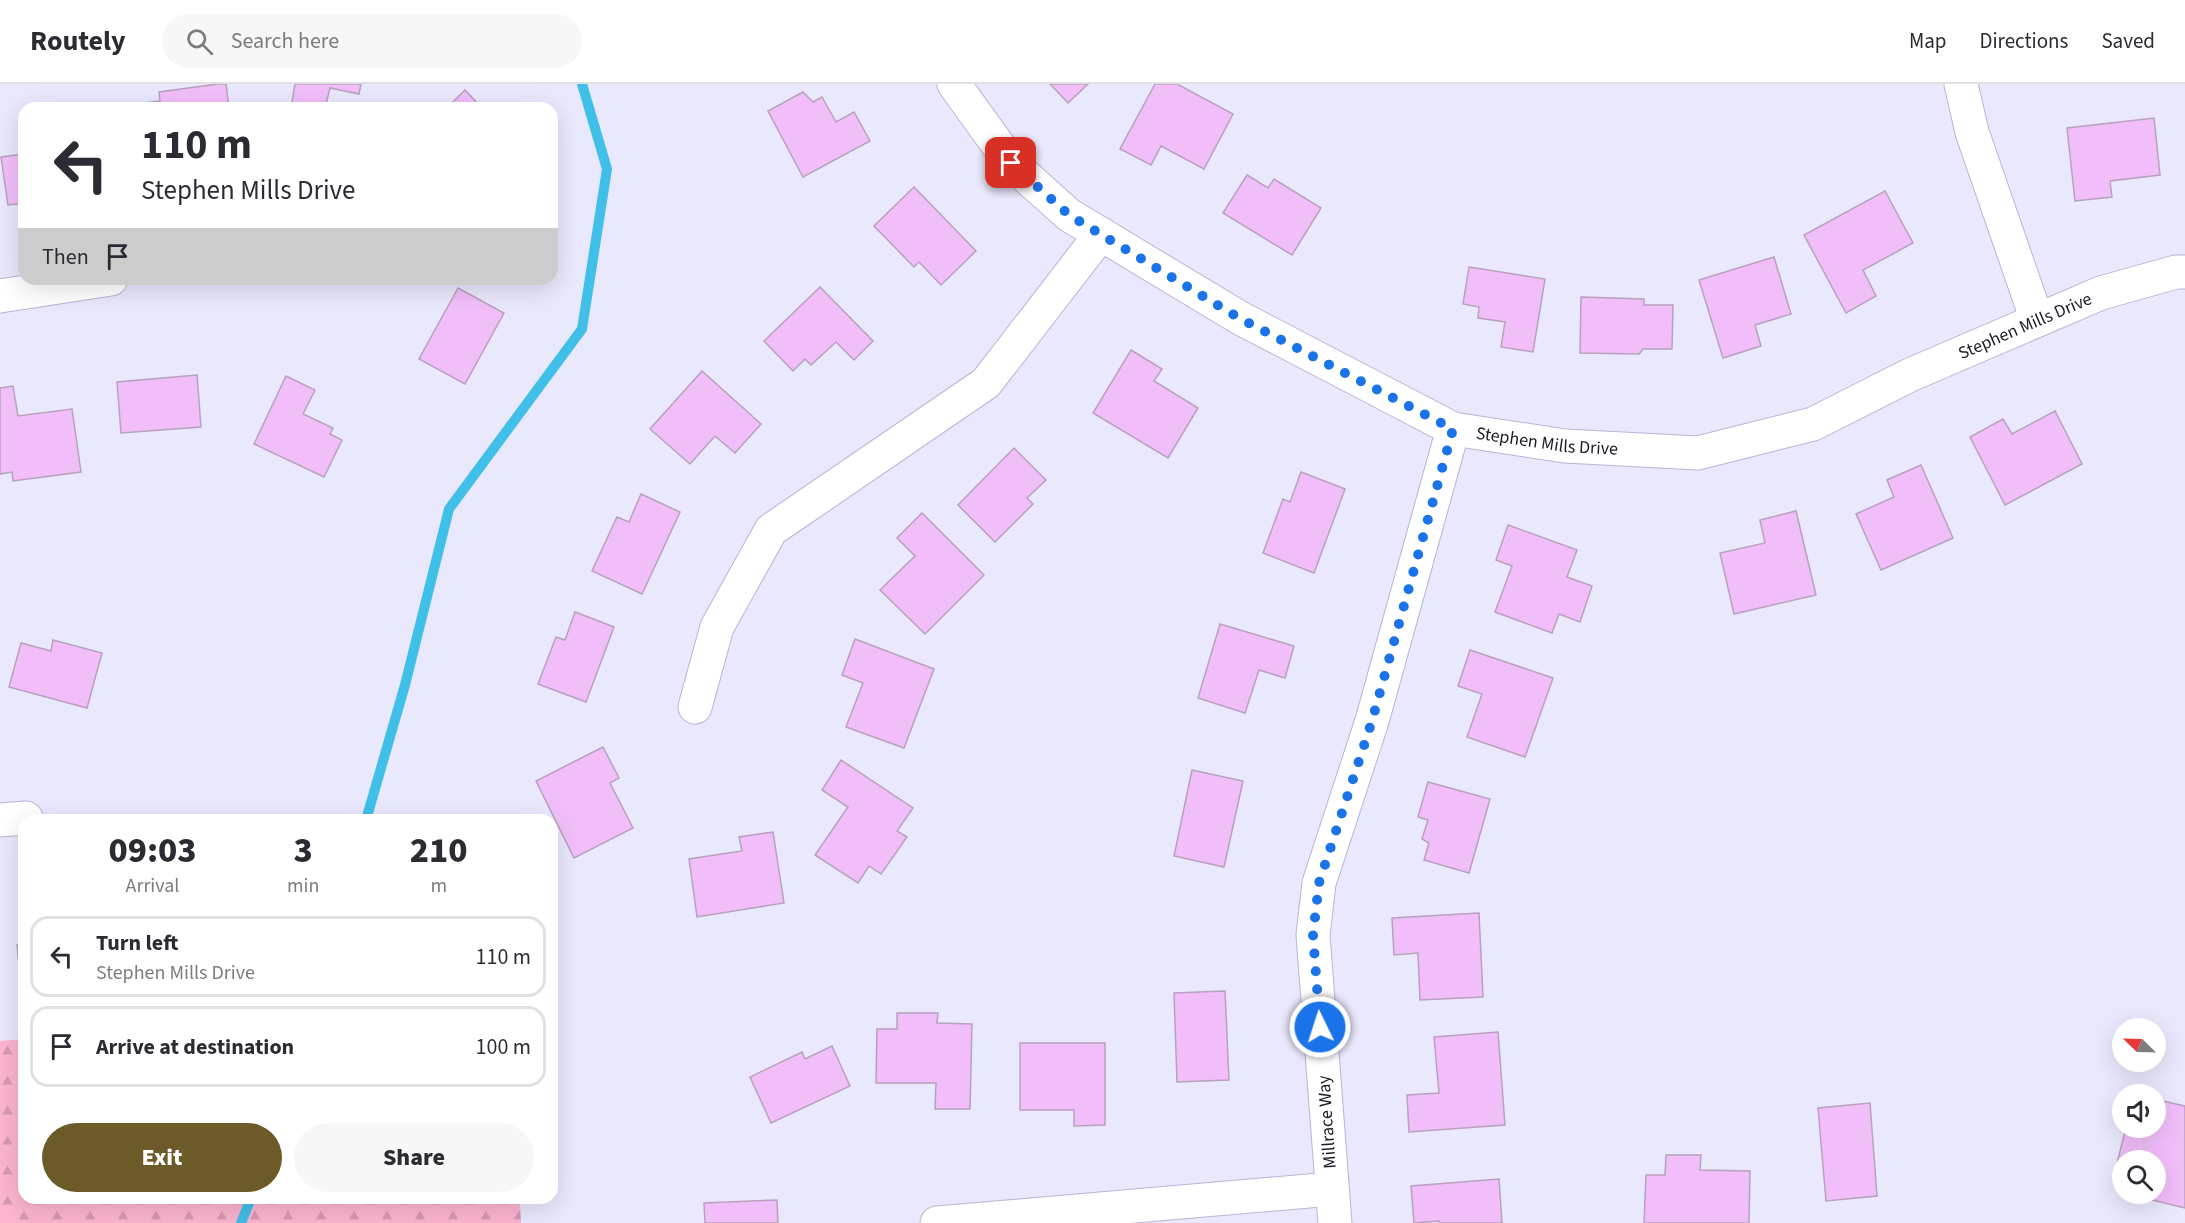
<!DOCTYPE html>
<html lang="en">
<head>
<meta charset="utf-8">
<style>
	:root { --surface:#fff; --page:#f7f7f7; --text:#2b2b33; --muted:#7c7c81; --line:#e1e1e2; --accent:#6c5b29 }
	body { margin:0; font-family:"Source Sans 3",sans-serif; background:var(--page); color:var(--text); height:100vh; display:flex; flex-direction:column; font-size:22px; white-space:nowrap }
	* { box-sizing:border-box; margin:0 }
	p { font-size:20px; color:var(--muted) }
	.icon { flex:none; width:33px; height:33px; fill:none; stroke:currentColor; stroke-width:2; stroke-linecap:round; stroke-linejoin:round }
	.map { position:relative; flex:1; overflow:hidden }
	.panel { position:absolute; left:18px; top:730px; width:540px; height:390px; display:flex; flex-direction:column; background:var(--surface); border-radius:18px; box-shadow:0 6px 24px #0002 }
	.panel>* { flex:none }
	.banner { position:absolute; left:18px; top:18px; width:540px; height:183px; border-radius:18px; box-shadow:0 6px 24px #0002; background:#fff; color:var(--text); overflow:hidden }
	.needle { width:39px; rotate:293deg }
	.tools { position:absolute; left:2112px; top:934px; display:grid; gap:12px }
	.tools a { display:grid; place-items:center; width:54px; height:54px; border-radius:50%; background:var(--surface); box-shadow:0 6px 24px #0002; font-size:30px }
	.pin { position:absolute; display:grid; place-items:center; width:51px; height:51px; color:#fff; margin:-26px; border-radius:12px; box-shadow:0 3px 9px #0006 }
	.me { position:absolute; width:66px; margin:-33px; rotate:356deg; stroke-linejoin:round; filter:drop-shadow(0 0 4px #0008) }
	.turn { display:flex; align-items:center; gap:21px; height:126px; padding:0 24px; font-size:27px }
	.turn .icon { width:78px; height:78px; stroke-width:2.5 }
	.turn b { display:block; font-size:42px; line-height:51px }
	.then { display:flex; align-items:center; height:57px; padding:0 24px; background:#0003; gap:12px; font-size:22px }
	.eta { display:flex; justify-content:space-evenly; align-items:center; height:102px; text-align:center }
	.eta b { font-size:36px; font-weight:800; line-height:42px }
	.primary-button { display:flex; gap:12px; margin-top:auto; padding:12px 24px }
	.primary-button a { flex:1; height:69px; border-radius:36px; background:var(--accent); color:#fff; font-size:24px; font-weight:800; line-height:69px; text-align:center }
	.primary-button a+a { background:var(--page); color:var(--text) }
	ul { padding:0; list-style:none }
	li { display:flex; align-items:center; gap:18px; height:81px; margin:0 12px 9px; padding:0 12px; border:3px solid var(--line); border-radius:18px }
	li div { flex:1 }
	li b { display:block; font-size:22px }
	li em { font-style:normal }
	header { display:flex; align-items:center; gap:36px; box-sizing:border-box; height:84px; padding:0 30px; background:var(--surface); border-bottom:2px solid var(--line) }
	header strong { font-size:28px }
	nav { display:flex; gap:33px; margin-inline-start:auto; font-size:21px }
	.search { width:420px; height:54px; background:var(--page); display:flex; align-items:center; gap:15px; box-sizing:border-box; padding:0 21px; border-radius:33px; color:var(--muted); font-size:22px }
	.map>svg:first-child { display:block }
</style>
</head>
<body>
<header>
<strong>Routely</strong>
<div class="search"><svg class="icon" aria-label="search" viewBox="0 0 24 24"><circle cx="10" cy="10" r="6"/><path d="M15 15l6 6"/></svg>Search here</div>
<nav><a>Map</a><a>Directions</a><a>Saved</a></nav>
</header>
<div class="map">
<svg width="2185" height="1139" viewBox="0 0 2185 1139">
	<defs>
		<pattern id="forest-firs" width="22" height="20" patternUnits="userSpaceOnUse" patternTransform="scale(1.5)"><rect width="22" height="20" fill="#fcb4d1"/><path d="M5 1l3.5 6h-7zM16 11l3.5 6h-7z" fill="#d79ab3"/></pattern>
	</defs>
	<rect width="100%" height="100%" fill="#e9e8fc"/>
	<path fill="url(#forest-firs)" d="M24,955V1114L520,1115L521,1139H0V957Z"/>
	<g fill="none" stroke-linecap="round" stroke-linejoin="round">
		<g stroke="#40bfe8" stroke-width="10">
			<path d="M366,736L405,601L449,425L582,245L607,85L582,0"/>
			<path d="M241,1139L251,1114"/>
		</g>
	</g>
	<g fill="#f1befa" stroke="#b8a1bc" stroke-width="1.5">
		<path d="M218,0H226L229,24H136V20L160,17L159,8Z"/>
		<path d="M295,0H361L359,10L330,4L325,24H291Z"/>
		<path d="M1050,0H1088L1068,19Z"/>
		<path d="M1155,0H1177L1233,30L1204,85L1161,62L1151,81L1120,65Z"/>
		<path d="M465,6L482,24H447Z"/>
		<path d="M803,8L813,18L822,13L836,38L854,28L870,57L803,93L768,27Z"/>
		<path d="M2154,34L2160,91L2110,97L2112,113L2075,117L2067,44Z"/>
		<path d="M24,70V119L8,121L1,73Z"/>
		<path d="M1247,91L1268,104L1274,95L1321,124L1292,171L1223,129Z"/>
		<path d="M914,103L976,167L941,201L919,178L914,183L874,142Z"/>
		<path d="M1885,107L1913,159L1863,186L1876,212L1846,229L1804,151Z"/>
		<path d="M1774,173L1791,230L1755,241L1761,262L1723,274L1699,196Z"/>
		<path d="M1469,183L1545,195L1533,268L1501,263L1505,238L1478,234L1479,223L1463,220Z"/>
		<path d="M820,203L873,257L854,276L836,258L811,281L805,275L793,287L764,257Z"/>
		<path d="M458,204L504,229L465,300L419,275Z"/>
		<path d="M1581,213L1644,215V221H1673L1672,265H1643L1639,270L1580,269Z"/>
		<path d="M1131,266L1162,285L1154,297L1198,324L1168,374L1093,329Z"/>
		<path d="M702,287L761,340L735,369L715,352L690,380L650,345Z"/>
		<path d="M197,291L201,343L121,349L117,298Z"/>
		<path d="M286,292L315,306L303,330L333,344L330,350L342,356L324,393L254,360Z"/>
		<path d="M13,302L18,332L72,325L81,388L13,397L12,388L0,390V304Z"/>
		<path d="M2055,327L2082,380L2005,421L1970,353L2003,335L2012,350Z"/>
		<path d="M1014,364L1046,396L1027,414L1033,420L995,458L958,421Z"/>
		<path d="M1921,381L1953,454L1881,486L1856,430L1894,413L1887,396Z"/>
		<path d="M1301,388L1345,405L1314,489L1263,469L1283,415L1290,418Z"/>
		<path d="M641,410L680,428L642,510L592,487L617,433L629,438Z"/>
		<path d="M1796,427L1816,511L1734,530L1720,469L1765,459L1760,436Z"/>
		<path d="M922,429L984,491L925,550L880,506L915,472L897,454Z"/>
		<path d="M1508,441L1577,466L1567,493L1592,502L1580,538L1559,530L1552,549L1495,528L1512,482L1496,476Z"/>
		<path d="M575,528L614,543L586,618L538,600L556,553L565,556Z"/>
		<path d="M1220,540L1294,562L1285,594L1259,586L1245,629L1198,614Z"/>
		<path d="M855,555L934,585L904,664L846,643L863,599L842,591Z"/>
		<path d="M53,556L102,569L87,624L9,603L21,559L51,567Z"/>
		<path d="M1470,566L1553,594L1525,673L1467,653L1482,610L1458,602Z"/>
		<path d="M603,663L619,694L610,699L633,744L574,774L536,697Z"/>
		<path d="M841,676L913,724L897,747L907,753L881,790L869,782L858,799L815,771L848,723L822,706Z"/>
		<path d="M1192,686L1243,697L1224,783L1174,772Z"/>
		<path d="M1428,698L1490,715L1469,789L1424,776L1429,759L1422,755L1428,736L1418,733Z"/>
		<path d="M773,748L784,819L697,833L689,775L742,767L739,753Z"/>
		<path d="M1479,829L1483,913L1420,916L1418,869L1394,871L1392,834Z"/>
		<path d="M17,861H24V911H22Z"/>
		<path d="M1225,907L1229,996L1177,998L1174,909Z"/>
		<path d="M897,929H938L937,939L972,940L970,1025H935L936,999H876L877,945H897Z"/>
		<path d="M1498,948L1505,1041L1409,1048L1407,1011L1439,1009L1434,953Z"/>
		<path d="M1020,959H1105V1041L1074,1042V1026H1020Z"/>
		<path d="M832,962L850,1002L771,1039L750,993L802,968L805,975Z"/>
		<path d="M2158,1016L2185,1022V1124L2148,1115L2149,1110H2156V1077H2122V1084L2116,1083L2126,1044H2156V1028Z"/>
		<path d="M1870,1019L1877,1112L1826,1117L1818,1024Z"/>
		<path d="M1666,1071H1701L1700,1086L1750,1087L1749,1139H1644L1646,1091H1665Z"/>
		<path d="M1499,1095L1502,1139H1439V1137L1414,1139L1411,1102Z"/>
		<path d="M777,1116L778,1139H705L704,1119Z"/>
	</g>
	<g fill="none" stroke-linecap="round" stroke-linejoin="round">
		<g stroke="#b7b5d5" stroke-width="35">
			<g id="street">
				<path id="s1" d="M954,0L1011,79L1069,131L1240,234L1453,345L1565,362L1698,369L1813,340L1910,291L2101,209L2176,188H2185"/>
				<path d="M1961,0L1972,48L2037,236"/>
				<path d="M0,212L111,195"/>
				<path d="M695,623L717,543L771,446L986,299L1101,150"/>
				<path d="M0,736L26,734"/>
				<path d="M937,1139L1332,1105"/>
				<path d="M1335,1139L1313,851L1319,799L1372,637L1453,345"/>
			</g>
		</g>
		<use href="#street" stroke="#fff" stroke-width="33"/>
	</g>
	<g fill="none" stroke-linecap="round" stroke-linejoin="round">
		<path stroke="#1a73e8" stroke-width="10" stroke-dasharray="0 18" d="M1011,79L1069,131L1239,234L1453,345L1372,637L1319,799L1313,851L1320,943"/>
	</g>
	<g text-anchor="middle" dominant-baseline="central" stroke-width="4.5" stroke-linejoin="round" paint-order="stroke">
		<g font-size="18" fill="#1c1b27" stroke="#fff">
			<text stroke="none"><textPath href="#s1" startOffset="1214">Stephen Mills Drive</textPath></text>
			<text stroke="none"><textPath href="#s1" startOffset="710">Stephen Mills Drive</textPath></text>
			<text transform="translate(1327 1038) rotate(-94)">Millrace Way</text>
		</g>
	</g>
</svg>
<div class="tools">
<a><svg class="needle" viewBox="-14 -14 28 28"><path d="M0-13l5 13h-10z" fill="#e53935"/><path d="M0 13l5-13h-10z" fill="#7c7c81"/></svg></a>
<a><svg class="icon" aria-label="sound" viewBox="0 0 24 24"><path d="M4 9h4l5-4v14l-5-4H4zM17 9q2 3 0 6"/></svg></a>
<a><svg class="icon" aria-label="search" viewBox="0 0 24 24"><circle cx="10" cy="10" r="6"/><path d="M15 15l6 6"/></svg></a>
</div>
<div class="pin" style="left:1011px;top:79px;background:#d93025"><svg class="icon" aria-label="arrive" viewBox="0 0 24 24"><path d="M6 21V4h12l-3 4 3 4H6"/></svg></div>
<svg class="me" style="left:1320px;top:943px" viewBox="-20 -20 40 40"><circle r="17" fill="#1a73e8" stroke="#fff" stroke-width="3"/><path d="M0-11L8 9 0 5-8 9z" fill="#fff"/></svg>
<div class="banner">
<div class="turn"><svg class="icon" aria-label="left" viewBox="0 0 24 24"><path d="M17 20v-9H6M10 6l-5 5 5 5"/></svg><div><b>110 m</b>Stephen Mills Drive</div></div>
<div class="then">Then<svg class="icon" aria-label="arrive" viewBox="0 0 24 24"><path d="M6 21V4h12l-3 4 3 4H6"/></svg></div>
</div>
<section class="panel">
<div class="eta">
<div><b>09:03</b><p>Arrival</p></div>
<div><b>3</b><p>min</p></div>
<div><b>210</b><p>m</p></div>
</div>
<ul>
<li><svg class="icon" aria-label="left" viewBox="0 0 24 24"><path d="M17 20v-9H6M10 6l-5 5 5 5"/></svg><div><b>Turn left</b><p>Stephen Mills Drive</p></div><em>110 m</em></li>
<li><svg class="icon" aria-label="arrive" viewBox="0 0 24 24"><path d="M6 21V4h12l-3 4 3 4H6"/></svg><div><b>Arrive at destination</b></div><em>100 m</em></li>
</ul>
<div class="primary-button"><a>Exit</a><a>Share</a></div>
</section>
</div>
</body>
</html>
